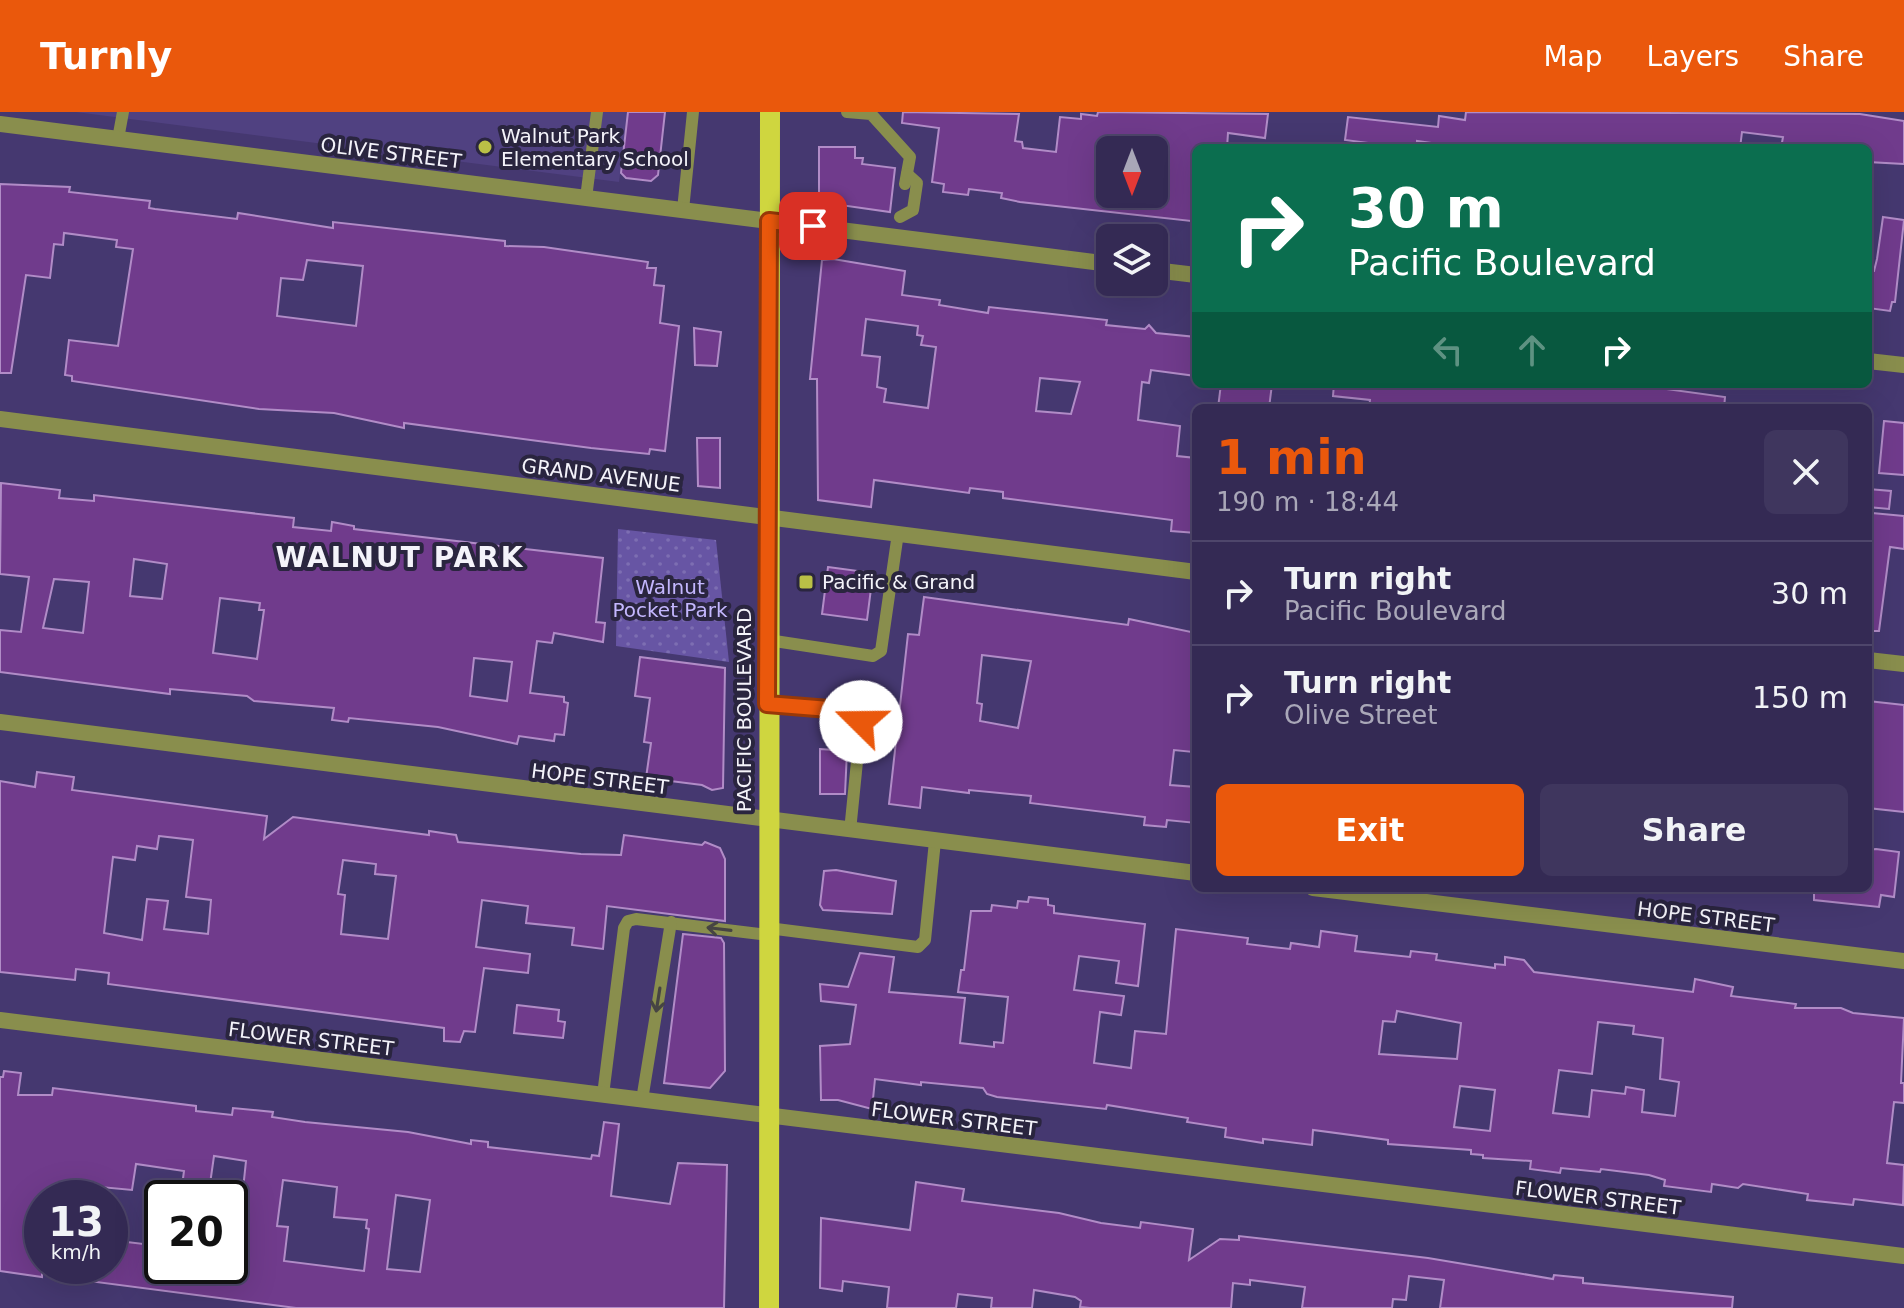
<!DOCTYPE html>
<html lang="en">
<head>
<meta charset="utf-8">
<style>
	:root { --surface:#342a54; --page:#3f365e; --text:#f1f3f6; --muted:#a9a7b8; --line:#4e466b; --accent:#ea580c }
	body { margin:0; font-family:"DejaVu Sans",sans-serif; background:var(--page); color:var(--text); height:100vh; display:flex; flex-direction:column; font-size:30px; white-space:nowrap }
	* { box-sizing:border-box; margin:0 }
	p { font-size:26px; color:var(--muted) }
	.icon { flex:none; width:44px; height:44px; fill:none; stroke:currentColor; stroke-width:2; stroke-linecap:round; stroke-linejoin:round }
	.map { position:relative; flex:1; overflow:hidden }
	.details { position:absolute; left:1192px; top:292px; width:680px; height:488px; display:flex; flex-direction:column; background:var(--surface); border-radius:12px; box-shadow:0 8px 32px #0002,0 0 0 2px var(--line) }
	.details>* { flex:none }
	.banner { position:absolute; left:1192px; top:32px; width:680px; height:244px; border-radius:12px; box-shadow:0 8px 32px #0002,0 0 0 2px var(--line); background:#0b6e4f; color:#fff; overflow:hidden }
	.needle { width:52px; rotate:180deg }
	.controls { position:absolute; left:1096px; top:24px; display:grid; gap:16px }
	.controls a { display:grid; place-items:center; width:72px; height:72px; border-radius:12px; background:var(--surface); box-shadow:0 8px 32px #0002,0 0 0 2px var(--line); font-size:40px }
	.speed { position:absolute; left:24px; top:1068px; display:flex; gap:16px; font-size:40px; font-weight:700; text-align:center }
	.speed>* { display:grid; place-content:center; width:104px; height:104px; border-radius:50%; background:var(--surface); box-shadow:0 8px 32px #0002,0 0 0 2px var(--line); line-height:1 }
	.speed small { font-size:20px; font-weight:400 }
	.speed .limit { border:4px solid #111; border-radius:12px; background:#fff; color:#111 }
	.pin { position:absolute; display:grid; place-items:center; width:68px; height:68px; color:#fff; margin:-34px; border-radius:16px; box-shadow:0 4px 12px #0006 }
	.me { position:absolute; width:88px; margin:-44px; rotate:292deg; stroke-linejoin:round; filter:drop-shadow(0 0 6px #0008) }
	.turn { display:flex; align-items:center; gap:28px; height:168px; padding:0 24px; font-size:36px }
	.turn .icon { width:104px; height:104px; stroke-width:2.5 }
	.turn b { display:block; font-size:56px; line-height:68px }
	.lanes { display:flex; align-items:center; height:76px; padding:0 24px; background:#0003; justify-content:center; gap:40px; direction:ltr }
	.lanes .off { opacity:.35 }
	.round { display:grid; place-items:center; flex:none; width:84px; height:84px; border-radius:12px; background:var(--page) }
	.overview { display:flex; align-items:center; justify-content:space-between; height:136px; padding:0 24px }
	h1 { font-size:48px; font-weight:800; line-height:60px; color:var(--accent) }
	.action { display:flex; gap:16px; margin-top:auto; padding:16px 24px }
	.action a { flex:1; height:92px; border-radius:12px; background:var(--accent); color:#fff; font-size:32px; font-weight:800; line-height:92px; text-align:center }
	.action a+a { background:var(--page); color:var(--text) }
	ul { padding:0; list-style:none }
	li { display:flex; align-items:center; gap:24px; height:104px; padding:0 24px; border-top:2px solid var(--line) }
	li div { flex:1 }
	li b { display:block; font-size:30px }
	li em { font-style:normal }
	header { display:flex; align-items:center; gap:48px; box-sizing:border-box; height:112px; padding:0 40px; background:var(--accent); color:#fff }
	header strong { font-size:38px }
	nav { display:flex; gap:44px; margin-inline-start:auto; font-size:28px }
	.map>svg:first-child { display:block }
</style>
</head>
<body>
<header>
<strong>Turnly</strong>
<nav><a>Map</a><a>Layers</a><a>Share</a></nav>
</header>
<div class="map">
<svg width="1904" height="1196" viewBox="0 0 1904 1196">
	<defs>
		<pattern id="grass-dots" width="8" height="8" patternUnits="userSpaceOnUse" patternTransform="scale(2)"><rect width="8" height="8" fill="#6755a4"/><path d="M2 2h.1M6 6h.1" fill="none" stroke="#7d6eb2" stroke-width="1.8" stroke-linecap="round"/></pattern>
	</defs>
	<rect width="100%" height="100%" fill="#453870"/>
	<path fill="#504181" d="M76,0H628L619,70Z"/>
	<path fill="url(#grass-dots)" d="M618,417L716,428L729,550L616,534Z"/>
	<g fill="#703b8c" stroke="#b18cc7" stroke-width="2" fill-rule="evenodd">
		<path d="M628,0H665L658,63L651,69L626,66L621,61Z"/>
		<path d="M903,0L1019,2L1015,29L1022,30L1023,36L1056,40L1060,5L1081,7V2L1097,4L1098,0L1268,2L1265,26L1228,21L1227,36H1196V104H1192L1191,109L1020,90L1001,86L1002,81L969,77L968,83L943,80L944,72L932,70L939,16L902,11ZM1110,38H1154V82H1110Z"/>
		<path d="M1466,0L1860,2L1904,9V52L1868,50V36H1781L1783,25L1742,20L1740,36H1466L1417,29V34L1407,36L1345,28L1348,5L1438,15L1439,4L1465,8Z"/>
		<path d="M819,35H855V46H863L862,52L895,56L890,100L833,92V87H819Z"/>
		<path d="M0,72L70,75L69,80L150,89L149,96L155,97L237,107L238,101L333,116V110L486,127L505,129V134L544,135L648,150L647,156H656L654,173L664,174L660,211L679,214L665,339L650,337L649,342L591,336L404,311V316L334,301L259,297L72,269V264L65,263L69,228L118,234L133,137L116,135L117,128L64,121L63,133L54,132L50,166L26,163L11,261H0ZM307,148L363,154L356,214L277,204L281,166L303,168Z"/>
		<path d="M1883,105L1904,108L1895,190H1892L1890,199L1868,196V159H1874L1877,147Z"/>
		<path d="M833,147L905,159L902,183L940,188L939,193L988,201L989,195L1107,208L1106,213L1145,217L1149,213L1156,221L1196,225V264L1151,258L1149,271L1142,270L1138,308L1180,314L1177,344L1196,346V421L1171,419L1172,408L1003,386V380L970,376L969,381L874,368L871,395L818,388L817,267H810L822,148ZM866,207L918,214L917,223L923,224L921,233L936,235L928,296L884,290L886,277L877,275L880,245L862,243ZM1040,266L1080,270L1071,302L1036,299Z"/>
		<path d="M694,216L721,220L717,254L695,253Z"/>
		<path d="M1221,272H1272L1269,296H1218Z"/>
		<path d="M1334,272H1630L1725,285L1724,296H1369L1370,288L1333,284Z"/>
		<path d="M1884,309L1904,311V363L1879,361Z"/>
		<path d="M697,326H720V376L698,374Z"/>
		<path d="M1,371L60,378L59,386L94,389V383L294,406L293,415L331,419L332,410L354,414V417L603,446L596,510L605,511L603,530L554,521L552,531L537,529L530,581L564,585V590L568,591L564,623L555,622L554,629L519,624L517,632L438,615L349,606L348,610L332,608L334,596L254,589L247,584L170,577V582L0,560V518L21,520L29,465L0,462ZM134,447L167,452L162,487L130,484ZM54,467L89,470L83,521L43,516ZM220,486L260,491L259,498H264L257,547L213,541ZM474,546L512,550L507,589L470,584Z"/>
		<path d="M1868,377L1891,379L1889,397L1868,395Z"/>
		<path d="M1872,401L1904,404V437L1890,435L1879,519H1868V440Z"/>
		<path d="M828,455L873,461L867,508L822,502Z"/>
		<path d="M924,485L1128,513L1129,507L1196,521L1193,640L1174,638L1170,673L1196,675V711L1167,708L1166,715L1144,713L1145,705L1030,691L1031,684L969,678V681L922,675L920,696L889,692L908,522L919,523ZM982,543L1031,549L1018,616L980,609L982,592L977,591Z"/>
		<path d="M640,545L725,556L723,676L712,678L702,673L646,666L651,631L644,630L650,586L635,584Z"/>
		<path d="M1868,589L1904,593V700L1868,696Z"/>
		<path d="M820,637L847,639L845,682H820Z"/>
		<path d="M37,660L74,665L72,678L267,704L264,727L293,705L429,723V719L449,722L456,723L458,730L581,742L621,743L624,723L702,733L705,730L720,736L725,747V809L607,794L603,837L572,833L574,816L526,811L528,794L482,788L476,835L530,842L528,861L484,856L475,920L464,919L460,930L444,929V916L108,872L109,861L76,857L75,868L0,860V669L35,675ZM159,724L193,728L186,785L211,788L208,822L164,817L168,789L147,787L142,828L104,821L113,745L135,748L137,734L157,737ZM343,748L376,752L375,762L396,764L388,827L341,822L345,783L338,782Z"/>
		<path d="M1876,737L1899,740L1894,785L1881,783L1879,795L1814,788V776H1868V738Z"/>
		<path d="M836,758L896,769L892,802L823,798L820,793L824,759Z"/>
		<path d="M1029,785L1048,787V793L1054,794V801L1145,812L1138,874L1116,871L1119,849L1079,844L1074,878L1124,884L1121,903L1100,900L1094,951L1131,956L1135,919L1166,922L1176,817L1248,826L1247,832L1290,837L1291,831L1319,835L1321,819L1357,824L1355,839L1410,845L1411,839L1437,842L1436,848L1495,856V852L1505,853V845L1524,848L1534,860L1693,880L1695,867L1733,875L1731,884L1796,892L1795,896H1841L1853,901L1904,906L1901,971H1904V991L1894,990L1887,1051L1904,1053L1903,1093L1854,1087L1853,1093L1807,1088L1808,1082L1743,1072L1738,1076L1712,1072L1711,1080L1664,1074L1665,1068L1649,1063L1601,1057L1600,1060L1561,1056L1560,1061L1530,1057L1531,1049L1483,1046V1043L1471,1042V1038L1388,1032V1028L1313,1018L1312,1033L1263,1027V1031L1225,1025L1226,1016L1187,1010L1188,1006L1107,993L1106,997L997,985L987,982L983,976L921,970V973L875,967L872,997L838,988H821L820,934L850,932L856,893L821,889L820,872L848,875L860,841L894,845L889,880L965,886L960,931L994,935V930L1003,931L1008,885L958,880L961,858H964L971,799H991L992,793L1017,796L1018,789L1028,790ZM1397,899L1461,911L1457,947L1379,942L1383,909L1395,910ZM1598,910L1634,914L1633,922L1663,926L1660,967L1679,970L1675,1004L1642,1000L1644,978L1626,975L1625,982L1592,978L1589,1005L1553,1001L1559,958L1592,962ZM1460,974L1495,978L1490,1019L1454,1015Z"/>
		<path d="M683,822L721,826L724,831L725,959L710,976L664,971Z"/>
		<path d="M517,893L559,898L558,909L565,910L563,926L514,921Z"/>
		<path d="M4,959L21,961L18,983H52L53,976L196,994V999L232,1003L233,996L273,1000L272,1005L305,1010L408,1020L471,1032V1028L488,1030V1035L591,1047L592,1043L599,1044L604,1010L619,1012L611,1084L670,1092L678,1051L727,1053L724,1196H296L50,1164L51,1154H110V1128L143,1132L144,1125L162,1128V1154H230V1094L241,1096L246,1049L214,1044L208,1086H186L188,1075L182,1074L184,1059L136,1052L132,1078L69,1072L67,1086H42V1165L0,1159V965H3ZM283,1068L337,1075L334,1105L367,1108L366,1116L369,1117L364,1159L284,1149L288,1115L277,1114ZM396,1083L430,1088L420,1160L387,1157Z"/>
		<path d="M916,1070L964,1077L962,1089L1059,1101L1101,1111L1140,1116L1141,1110L1193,1117L1189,1148L1220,1127L1239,1128V1124L1428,1146L1553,1167L1554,1163L1583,1166V1171L1733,1185L1732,1196H1440L1444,1168L1409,1164L1406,1188L1393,1187L1392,1196H1302L1305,1175L1250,1168V1173L1233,1171L1231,1196H1090L1080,1195L1081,1189L1075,1185L1034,1178L1032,1196H991L992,1186L958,1182L956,1196H887L889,1175L843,1169L842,1179L820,1176L821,1106L910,1118Z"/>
	</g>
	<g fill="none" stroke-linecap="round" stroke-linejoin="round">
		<g stroke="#898e4d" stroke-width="12">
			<path d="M847,0L871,2L910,45L905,72"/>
			<path d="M118,27L123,0"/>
			<path d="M586,86L597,0"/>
			<path d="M683,98L693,0"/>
			<path d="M900,105L913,98L917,71L907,62"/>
			<path d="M768,528L873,544L881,539L898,421"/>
			<path d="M767,592L858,602L861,610L850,719"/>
			<path d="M768,816L918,835L925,828L935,729"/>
			<path d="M603,983L624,816L628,809L636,807L768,823"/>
			<path d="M642,988L671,810"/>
		</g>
		<g stroke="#898e4d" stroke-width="16">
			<path d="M0,12L1110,152"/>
			<path d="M1154,158L1196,163"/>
			<path d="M1868,249L1904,253"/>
			<path d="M0,307L1196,460"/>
			<path d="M1868,548L1904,552"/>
			<path d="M0,610L1196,761"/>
			<path d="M1313,776L1904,849"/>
			<path d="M0,908L1904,1144"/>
		</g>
		<path stroke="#cfd63f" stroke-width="20" d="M769,1196L770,0"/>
	</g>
	<defs><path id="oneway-shaft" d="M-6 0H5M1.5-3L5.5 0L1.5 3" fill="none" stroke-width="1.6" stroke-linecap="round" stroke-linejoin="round" transform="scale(2)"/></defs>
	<g stroke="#464443">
		<use href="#oneway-shaft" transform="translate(719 817) rotate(-173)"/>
		<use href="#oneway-shaft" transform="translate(658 888) rotate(99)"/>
	</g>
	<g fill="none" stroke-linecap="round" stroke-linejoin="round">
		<g stroke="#983908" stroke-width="20">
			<path id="route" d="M813,114L769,109L767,592L854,599L861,610"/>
		</g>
		<use href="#route" stroke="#ea580c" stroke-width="14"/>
	</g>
	<g fill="#bac046" stroke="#2a253f" stroke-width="3">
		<circle cx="485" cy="35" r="8"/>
		<rect x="798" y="462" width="16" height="16" rx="4"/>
	</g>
	<g text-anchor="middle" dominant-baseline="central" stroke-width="8" stroke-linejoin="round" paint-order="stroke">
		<g font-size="20" fill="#f4f3fa" stroke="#2a253f" text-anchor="start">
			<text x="501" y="24">Walnut Park<tspan x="501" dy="23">Elementary School</tspan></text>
			<text x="822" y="470">Pacific &amp; Grand</text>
		</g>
		<g font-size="20" fill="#f4f3fa" stroke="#2a253f">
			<text transform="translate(391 41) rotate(7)">OLIVE STREET</text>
			<text transform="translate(601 363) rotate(7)">GRAND AVENUE</text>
			<text transform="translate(744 598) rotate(-90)">PACIFIC BOULEVARD</text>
			<text transform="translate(600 667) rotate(7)">HOPE STREET</text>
			<text transform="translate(1706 805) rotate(7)">HOPE STREET</text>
			<text transform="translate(311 927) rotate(7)">FLOWER STREET</text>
			<text transform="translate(954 1007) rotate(7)">FLOWER STREET</text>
			<text transform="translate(1598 1086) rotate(7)">FLOWER STREET</text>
		</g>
		<g font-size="20" fill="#c4b7fe" stroke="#2a253f">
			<text x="670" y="475">Walnut<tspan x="670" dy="23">Pocket Park</tspan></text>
		</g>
		<g font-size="28" font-weight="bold" letter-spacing="2" fill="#f4f3fa" stroke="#2a253f">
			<text x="400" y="445">WALNUT PARK</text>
		</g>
	</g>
</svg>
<div class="controls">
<a><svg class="needle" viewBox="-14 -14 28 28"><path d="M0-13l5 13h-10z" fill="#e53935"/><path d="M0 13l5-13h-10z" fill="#a9a7b8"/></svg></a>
<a><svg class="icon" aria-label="layers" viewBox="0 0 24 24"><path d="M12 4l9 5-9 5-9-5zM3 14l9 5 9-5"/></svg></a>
</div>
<div class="speed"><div>13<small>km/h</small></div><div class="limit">20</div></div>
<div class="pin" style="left:813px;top:114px;background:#d93025"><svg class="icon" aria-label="arrive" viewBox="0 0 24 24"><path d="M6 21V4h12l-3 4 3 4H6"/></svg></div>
<svg class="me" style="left:861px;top:610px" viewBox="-20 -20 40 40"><circle r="19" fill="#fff"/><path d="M0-13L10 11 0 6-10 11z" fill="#ea580c"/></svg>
<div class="banner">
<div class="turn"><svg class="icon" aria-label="right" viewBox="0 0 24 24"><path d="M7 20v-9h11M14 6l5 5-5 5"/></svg><div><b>30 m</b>Pacific Boulevard</div></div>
<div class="lanes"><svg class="icon off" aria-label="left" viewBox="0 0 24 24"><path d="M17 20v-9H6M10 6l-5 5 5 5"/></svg><svg class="icon off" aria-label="ahead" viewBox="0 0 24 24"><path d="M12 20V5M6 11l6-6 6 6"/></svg><svg class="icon" aria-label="right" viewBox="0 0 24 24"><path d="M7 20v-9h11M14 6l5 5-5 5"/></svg></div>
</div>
<section class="details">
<div class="overview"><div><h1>1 min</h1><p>190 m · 18:44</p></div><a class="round"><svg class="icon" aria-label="close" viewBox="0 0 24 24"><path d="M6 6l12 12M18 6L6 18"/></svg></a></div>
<ul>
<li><svg class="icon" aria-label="right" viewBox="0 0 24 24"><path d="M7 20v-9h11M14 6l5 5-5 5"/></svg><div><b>Turn right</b><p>Pacific Boulevard</p></div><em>30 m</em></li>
<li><svg class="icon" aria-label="right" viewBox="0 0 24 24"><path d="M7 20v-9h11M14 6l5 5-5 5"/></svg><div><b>Turn right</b><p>Olive Street</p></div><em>150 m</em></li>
</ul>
<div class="action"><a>Exit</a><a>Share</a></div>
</section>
</div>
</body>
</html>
